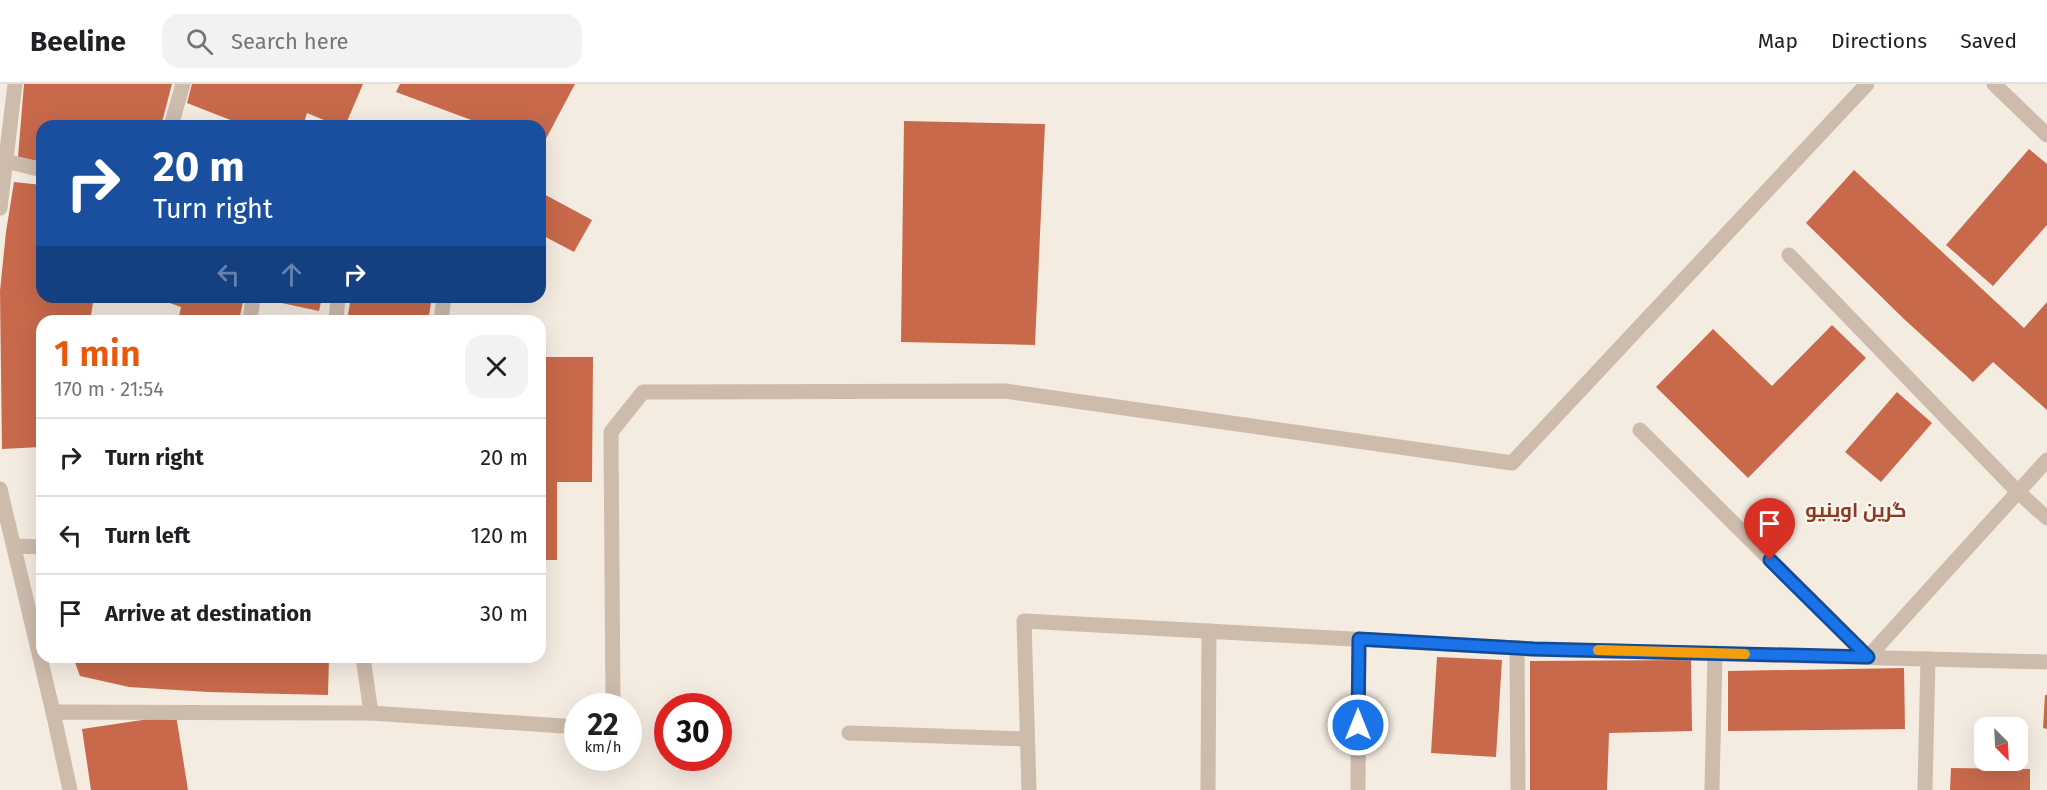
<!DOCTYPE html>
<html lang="en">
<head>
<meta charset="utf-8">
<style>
	:root { --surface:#fff; --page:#f2f2f2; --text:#202124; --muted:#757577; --line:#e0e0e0; --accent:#ea580c }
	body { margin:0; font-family:"Fira Sans",Cairo,sans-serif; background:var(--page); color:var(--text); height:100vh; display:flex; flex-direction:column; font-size:22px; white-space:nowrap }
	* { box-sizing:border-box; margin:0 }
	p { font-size:20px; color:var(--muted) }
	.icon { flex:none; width:33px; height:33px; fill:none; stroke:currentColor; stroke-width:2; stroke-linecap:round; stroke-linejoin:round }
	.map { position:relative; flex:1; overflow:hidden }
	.drawer { position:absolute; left:36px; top:231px; width:510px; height:348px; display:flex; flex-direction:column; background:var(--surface); border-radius:18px; box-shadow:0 6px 24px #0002 }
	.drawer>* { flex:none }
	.top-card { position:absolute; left:36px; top:36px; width:510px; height:183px; border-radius:18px; box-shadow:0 6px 24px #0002; background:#1a4fa0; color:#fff; overflow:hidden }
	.needle { width:39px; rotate:156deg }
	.fabs { position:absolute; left:1974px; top:633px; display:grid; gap:12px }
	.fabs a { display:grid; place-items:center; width:54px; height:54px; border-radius:12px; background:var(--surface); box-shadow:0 6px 24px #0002; font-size:30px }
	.speed { position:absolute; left:564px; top:609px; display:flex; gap:12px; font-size:30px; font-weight:700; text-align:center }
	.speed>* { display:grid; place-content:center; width:78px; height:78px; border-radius:50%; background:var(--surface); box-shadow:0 6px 24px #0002; line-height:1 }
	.speed small { font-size:15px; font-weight:400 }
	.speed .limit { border:9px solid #d22; background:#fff; color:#111 }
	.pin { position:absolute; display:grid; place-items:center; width:51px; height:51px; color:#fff; margin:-62px -26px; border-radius:50% 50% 50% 0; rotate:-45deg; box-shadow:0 0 6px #0007 }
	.pin .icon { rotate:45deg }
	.me { position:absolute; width:66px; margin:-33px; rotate:0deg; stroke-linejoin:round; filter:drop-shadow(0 0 4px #0008) }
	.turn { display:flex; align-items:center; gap:21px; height:126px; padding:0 18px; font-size:27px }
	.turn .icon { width:78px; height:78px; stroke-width:2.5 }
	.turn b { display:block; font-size:42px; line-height:51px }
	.lanes { display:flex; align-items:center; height:57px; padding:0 18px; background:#0003; justify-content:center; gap:30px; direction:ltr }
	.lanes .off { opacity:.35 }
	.round { display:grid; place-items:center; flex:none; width:63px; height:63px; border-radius:18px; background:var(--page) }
	.headline { display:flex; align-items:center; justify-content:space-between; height:102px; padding:0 18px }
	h1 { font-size:36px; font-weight:600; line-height:45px; color:var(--accent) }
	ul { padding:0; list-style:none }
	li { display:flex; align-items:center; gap:18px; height:78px; padding:0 18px; border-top:2px solid var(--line) }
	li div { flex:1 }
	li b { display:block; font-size:22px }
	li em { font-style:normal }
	header { display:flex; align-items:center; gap:36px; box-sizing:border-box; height:84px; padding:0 30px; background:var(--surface); border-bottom:2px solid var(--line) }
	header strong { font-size:28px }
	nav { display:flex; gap:33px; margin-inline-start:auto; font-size:21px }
	.search { width:420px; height:54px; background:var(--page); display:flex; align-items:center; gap:15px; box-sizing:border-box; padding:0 21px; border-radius:18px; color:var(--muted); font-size:22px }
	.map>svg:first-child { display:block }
</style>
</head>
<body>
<header>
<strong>Beeline</strong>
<div class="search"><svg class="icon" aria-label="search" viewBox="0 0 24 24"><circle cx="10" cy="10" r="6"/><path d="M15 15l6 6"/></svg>Search here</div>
<nav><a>Map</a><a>Directions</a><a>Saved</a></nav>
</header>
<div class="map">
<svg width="2047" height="706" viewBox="0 0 2047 706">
	<rect width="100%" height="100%" fill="#f4ebe1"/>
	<g fill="#c8694b">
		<path d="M24,0H172L161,42H42V78L18,73Z"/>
		<path d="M192,0H363L345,42H338L307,29L303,42H231L233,37L187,19Z"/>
		<path d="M400,0H575L540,66V42H471L474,37L396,8Z"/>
		<path d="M904,37L1045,40L1035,261L901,258Z"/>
		<path d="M2029,65L2047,80V141L1993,202L1946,161Z"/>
		<path d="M1854,86L2024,244L2047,218V326L1993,278L1973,298L1904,235L1806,139Z"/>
		<path d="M14,98L42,101V213H94L90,237H42V363L2,365L0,207L6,148Z"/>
		<path d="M540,108L592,136L574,168L540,150Z"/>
		<path d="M153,213H244L239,237H178L181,223Z"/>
		<path d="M264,213H322L319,227L263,215Z"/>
		<path d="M351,213H432L428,237H347Z"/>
		<path d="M1832,241L1866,274L1748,394L1656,303L1713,245L1772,302Z"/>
		<path d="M540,273H593L592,398H557V476H540Z"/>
		<path d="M1897,308L1932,339L1881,398L1845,368Z"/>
		<path d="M73,573L329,574L328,611L208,608L129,603L80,592Z"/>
		<path d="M1437,573L1502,576L1496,673L1431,669Z"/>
		<path d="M1691,576L1692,647L1609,649L1607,706H1530V577Z"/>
		<path d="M1904,584L1905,645L1728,647V587Z"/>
		<path d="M2045,611H2047V645L2043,644Z"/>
		<path d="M176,631L188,706H91L82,645Z"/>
		<path d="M1951,684L2030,685V706H1950Z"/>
	</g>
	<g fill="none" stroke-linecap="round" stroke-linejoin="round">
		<g stroke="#cdbbac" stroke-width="15">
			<path d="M1994,0L2047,51"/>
			<path d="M171,42L183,0"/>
			<path d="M6,77L42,86"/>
			<path d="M0,124L15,0"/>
			<path d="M1789,171L2018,408L2047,434"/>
			<path d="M250,237L253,213"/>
			<path d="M336,237L338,213"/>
			<path d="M441,237L444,213"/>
			<path d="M1640,346L1868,573L2047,376"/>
			<path d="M0,405L53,628"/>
			<path d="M14,462L42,463"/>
			<path d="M1517,564L1518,706"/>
			<path d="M363,573L371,629"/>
			<path d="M613,622L611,348L643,308L1005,307L1512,379L1867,0"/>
			<path d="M849,649L1027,655"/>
			<path d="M70,706L53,628L371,629L578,643"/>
			<path d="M1029,706L1024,537L1534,565L2047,578"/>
			<path d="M1208,706L1209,547"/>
			<path d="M1358,706L1359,555"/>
			<path d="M1712,706L1715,569"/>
			<path d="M1925,706L1928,575"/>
		</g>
	</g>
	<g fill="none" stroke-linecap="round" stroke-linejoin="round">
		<g stroke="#114b97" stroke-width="15">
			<path id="route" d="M1358,641L1359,555L1534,565L1868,573L1770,476"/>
		</g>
		<use href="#route" stroke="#1a73e8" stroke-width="10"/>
		<path stroke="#f59e0b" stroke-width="10" d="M1598,566L1745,570"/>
	</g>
	<g text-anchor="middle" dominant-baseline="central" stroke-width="5" stroke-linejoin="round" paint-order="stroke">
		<g font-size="20" font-weight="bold" fill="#8c3b22" stroke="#fbf5ee">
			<text x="1856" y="426">گرین اوینیو</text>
		</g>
	</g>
</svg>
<div class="fabs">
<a><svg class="needle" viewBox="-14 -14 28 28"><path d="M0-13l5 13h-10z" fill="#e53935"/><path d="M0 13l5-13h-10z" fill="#757577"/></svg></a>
</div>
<div class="speed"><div>22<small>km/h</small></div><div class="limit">30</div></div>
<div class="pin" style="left:1770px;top:476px;background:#d93025"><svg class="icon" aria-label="arrive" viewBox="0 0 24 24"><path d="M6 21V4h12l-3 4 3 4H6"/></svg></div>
<svg class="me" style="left:1358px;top:641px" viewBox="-20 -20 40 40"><circle r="17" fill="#1a73e8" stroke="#fff" stroke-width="3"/><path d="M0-11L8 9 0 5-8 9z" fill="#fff"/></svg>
<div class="top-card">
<div class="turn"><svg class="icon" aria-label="right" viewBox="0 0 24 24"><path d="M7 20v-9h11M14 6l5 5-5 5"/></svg><div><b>20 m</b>Turn right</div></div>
<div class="lanes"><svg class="icon off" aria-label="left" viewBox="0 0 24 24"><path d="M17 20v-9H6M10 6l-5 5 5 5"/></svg><svg class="icon off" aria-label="ahead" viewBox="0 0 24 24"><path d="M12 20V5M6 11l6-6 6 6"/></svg><svg class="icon" aria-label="right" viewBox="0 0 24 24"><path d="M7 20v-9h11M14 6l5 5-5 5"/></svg></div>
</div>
<section class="drawer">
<div class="headline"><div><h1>1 min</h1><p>170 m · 21:54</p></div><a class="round"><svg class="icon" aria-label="close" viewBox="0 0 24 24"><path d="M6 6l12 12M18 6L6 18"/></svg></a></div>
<ul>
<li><svg class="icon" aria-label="right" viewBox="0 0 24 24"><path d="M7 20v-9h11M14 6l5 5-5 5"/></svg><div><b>Turn right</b></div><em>20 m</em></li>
<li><svg class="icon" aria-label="left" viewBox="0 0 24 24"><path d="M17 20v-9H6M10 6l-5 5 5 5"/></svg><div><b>Turn left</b></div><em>120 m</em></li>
<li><svg class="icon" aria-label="arrive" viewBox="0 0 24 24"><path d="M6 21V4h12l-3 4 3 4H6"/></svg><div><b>Arrive at destination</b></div><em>30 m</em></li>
</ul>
</section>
</div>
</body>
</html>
